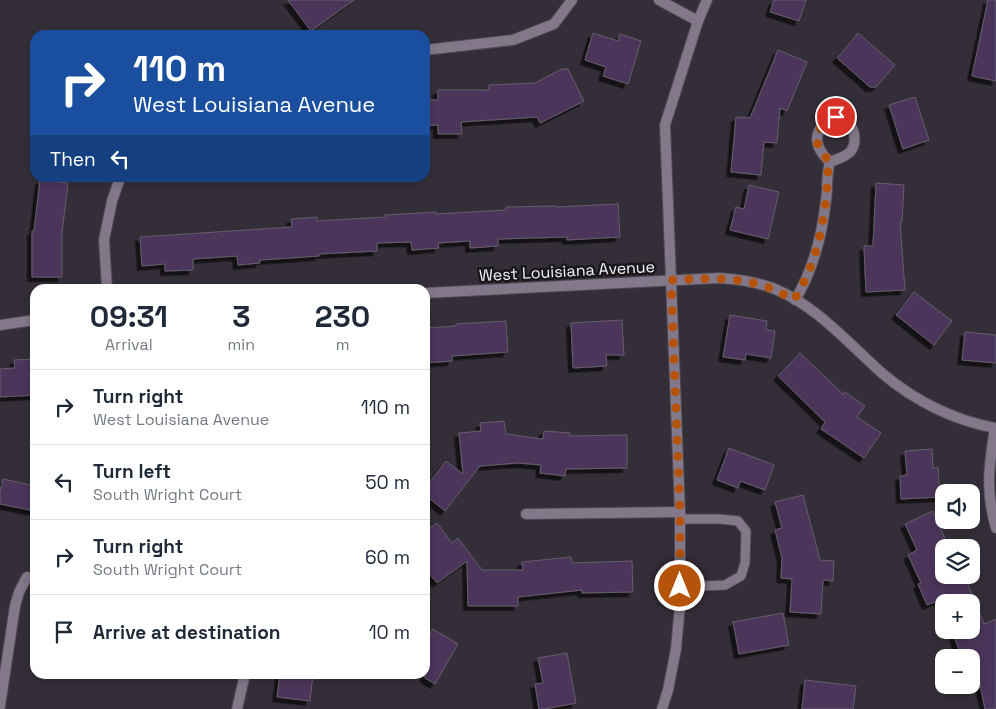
<!DOCTYPE html>
<html lang="en">
<head>
<meta charset="utf-8">
<style>
	:root { --surface:#fff; --page:#f2f2f3; --text:#1f2937; --muted:#747a83; --line:#e0e1e3 }
	body { margin:0; font-family:"Space Grotesk",sans-serif; background:var(--page); color:var(--text); height:100vh; display:flex; flex-direction:column; font-size:19px; white-space:nowrap }
	* { box-sizing:border-box; margin:0 }
	p { font-size:16px; color:var(--muted) }
	.icon { flex:none; width:28px; height:28px; fill:none; stroke:currentColor; stroke-width:2; stroke-linecap:round; stroke-linejoin:round }
	.map { position:relative; flex:1; overflow:hidden }
	.panel { position:absolute; left:30px; top:284px; width:400px; height:395px; display:flex; flex-direction:column; background:var(--surface); border-radius:15px; box-shadow:0 2px 8px #0003 }
	.panel>* { flex:none }
	.guide { position:absolute; left:30px; top:30px; width:400px; height:152px; border-radius:15px; box-shadow:0 2px 8px #0003; background:#1a4fa0; color:#fff; overflow:hidden }
	.controls { position:absolute; left:935px; top:484px; display:grid; gap:10px }
	.controls a { display:grid; place-items:center; width:45px; height:45px; border-radius:10px; background:var(--surface); box-shadow:0 2px 8px #0003; font-size:25px }
	.pin { position:absolute; display:grid; place-items:center; width:42px; height:42px; color:#fff; margin:-21px; border:2px solid #fff; border-radius:50%; box-shadow:0 1px 5px #0007 }
	.me { position:absolute; width:55px; margin:-28px; rotate:0deg; stroke-linejoin:round; filter:drop-shadow(0 0 4px #0008) }
	.turn { display:flex; align-items:center; gap:18px; height:105px; padding:0 20px; font-size:22px }
	.turn .icon { width:65px; height:65px; stroke-width:2.5 }
	.turn b { display:block; font-size:35px; line-height:42px }
	.then { display:flex; align-items:center; height:48px; padding:0 20px; background:#0003; gap:10px; font-size:19px }
	.eta { display:flex; justify-content:space-evenly; align-items:center; height:85px; text-align:center }
	.eta b { font-size:30px; font-weight:700; line-height:35px }
	ul { padding:0; list-style:none }
	li { display:flex; align-items:center; gap:15px; height:75px; padding:0 20px; border-top:1px solid var(--line) }
	li div { flex:1 }
	li b { display:block; font-size:19px }
	li em { font-style:normal }
	.map>svg:first-child { display:block }
</style>
</head>
<body>
<div class="map">
<svg width="996" height="709" viewBox="0 0 996 709">
	<defs>
		<filter id="shadow"><feDropShadow dx="-4.5" dy="4.5" stdDeviation="0" flood-color="#0009"/></filter>
	</defs>
	<rect width="100%" height="100%" fill="#342e38"/>
	<g fill="#4b365a" stroke="#655e6a" filter="url(#shadow)">
		<path d="M288,0H354L311,31Z"/>
		<path d="M774,0H806L799,21L770,12Z"/>
		<path d="M988,0H996V81L972,76Z"/>
		<path d="M593,33L618,41L620,34L641,41L628,84L603,76L606,67L585,60Z"/>
		<path d="M858,33L895,65L876,87H870L837,58Z"/>
		<path d="M778,50L807,62L787,111L780,108L777,143L764,142L761,175L731,172L736,117L750,118Z"/>
		<path d="M562,69H568L584,101L540,123L537,117L461,122L462,134H438V125L425,126V100H438V90H489V85L535,83Z"/>
		<path d="M915,97L929,140L903,149L889,105Z"/>
		<path d="M40,180L68,183L62,233V277H32V231H34Z"/>
		<path d="M876,183L904,185L902,222H900L905,290L866,292L864,246H873Z"/>
		<path d="M749,185L779,192L768,239L730,230L736,207L744,209Z"/>
		<path d="M618,204L620,237L567,240V237L498,239V246L470,248V241L438,243L439,248L412,250L411,242L377,243V251L319,254V256L260,260V263L238,265L237,256L193,259V270L165,271V264L142,266L140,237L292,227L291,219L317,217V221L385,217V215L436,212V214L506,210V207L556,206V207Z"/>
		<path d="M914,292L952,321L934,345L896,315Z"/>
		<path d="M730,315L767,321L766,330L775,331L771,358L746,354L745,360L723,357Z"/>
		<path d="M622,320L624,355H606L607,366L573,368L571,323Z"/>
		<path d="M506,321L508,352L452,356V361L425,363V328L456,326V324Z"/>
		<path d="M965,332L996,335V363L962,360Z"/>
		<path d="M800,353L844,395L845,392L865,406L857,417L881,433L864,458L821,429L825,422L778,376Z"/>
		<path d="M35,359V395L0,397V369L15,368L14,360Z"/>
		<path d="M504,421L506,434L543,439L544,431L570,433L569,436L627,435V468L566,469L565,476L540,473L541,465L518,463L480,466L445,511L425,495V488L446,461L463,474L459,433L481,431L480,423Z"/>
		<path d="M729,448L774,465L765,490L740,481L738,488L717,480Z"/>
		<path d="M932,449L933,468H938L940,497L901,499L900,476L907,475L905,451Z"/>
		<path d="M3,479L35,486V511L0,504V492Z"/>
		<path d="M803,495L820,560L834,561L833,581L823,580L821,614L790,612L792,579L781,578L782,558L775,530L782,528L775,502Z"/>
		<path d="M933,511L949,548H944V575H964L984,624L996,619V709H985L980,684L971,687V658H962L954,636L955,635L953,630H971V602H944V609L940,600L927,605L918,584L921,583L908,555L917,550L905,524Z"/>
		<path d="M437,523L452,543L458,538L482,570H523L522,562L571,557L572,563L632,561L633,592L582,593V590L518,597V606H468L467,561L437,583L425,568V532Z"/>
		<path d="M783,613L789,645L739,654L733,622Z"/>
		<path d="M433,629L458,644L435,684L425,678V643Z"/>
		<path d="M567,653L576,703L545,709H539L535,684L543,683L538,658Z"/>
		<path d="M280,674H313L310,701L277,697Z"/>
		<path d="M805,680L856,686L853,709H802Z"/>
	</g>
	<g fill="none" stroke-linecap="round" stroke-linejoin="round">
		<g stroke="#4f4953" stroke-width="11">
			<path id="service" d="M680,587L725,585L741,576L745,563L746,531L738,521L720,519H680"/>
		</g>
		<g stroke="#4f4953" stroke-width="12">
			<g id="minor">
				<path d="M659,0L698,21"/>
				<path d="M425,50L513,40L554,24L572,0"/>
				<path d="M836,117C839,118 841,118 844,119C854,125 858,141 851,151C846,157 837,159 830,162C827,159 824,156 822,153C811,137 820,122 836,117Z"/>
				<path d="M107,289L104,240L112,201L120,178"/>
				<path d="M425,293L719,278C738,279 757,282 775,289C817,306 850,345 883,374C915,401 955,421 996,428"/>
				<path d="M795,300C814,269 822,236 826,200C828,188 826,174 830,162"/>
				<path d="M0,325L35,320"/>
				<path d="M995,428C989,466 985,490 996,528"/>
				<path d="M526,514L680,512"/>
				<path d="M0,706L15,606L19,592L27,577"/>
				<path d="M237,709L245,674"/>
			</g>
		</g>
		<g stroke="#4f4953" stroke-width="12">
			<path id="tertiary" d="M662,709L668,690L676,649L680,605V512L665,125L698,21L707,0"/>
		</g>
		<use href="#service" stroke="#82788a" stroke-width="9"/>
		<use href="#minor" stroke="#82788a" stroke-width="10"/>
		<use href="#tertiary" stroke="#82788a" stroke-width="10"/>
	</g>
	<g fill="none" stroke-linecap="round" stroke-linejoin="round">
		<path stroke="#b45309" stroke-width="9" stroke-dasharray="0 16.2" d="M680,586V512L671,280C719,278 752,275 794,300C814,268 821,237 826,200C828,188 826,174 830,162C828,159 824,156 822,153C811,137 820,122 836,117"/>
	</g>
	<g text-anchor="middle" dominant-baseline="central" stroke-width="5" stroke-linejoin="round" paint-order="stroke">
		<g font-size="16" fill="#f5f1f8" stroke="#1a171c">
			<text transform="translate(567 271) rotate(-3)">West Louisiana Avenue</text>
		</g>
	</g>
</svg>
<div class="controls">
<a><svg class="icon" aria-label="sound" viewBox="0 0 24 24"><path d="M4 9h4l5-4v14l-5-4H4zM17 9q2 3 0 6"/></svg></a>
<a><svg class="icon" aria-label="layers" viewBox="0 0 24 24"><path d="M12 4l9 5-9 5-9-5zM3 14l9 5 9-5"/></svg></a>
<a>+</a>
<a>−</a>
</div>
<div class="pin" style="left:836px;top:117px;background:#d93025"><svg class="icon" aria-label="arrive" viewBox="0 0 24 24"><path d="M6 21V4h12l-3 4 3 4H6"/></svg></div>
<svg class="me" style="left:680px;top:586px" viewBox="-20 -20 40 40"><circle r="17" fill="#b45309" stroke="#fff" stroke-width="3"/><path d="M0-11L8 9 0 5-8 9z" fill="#fff"/></svg>
<div class="guide">
<div class="turn"><svg class="icon" aria-label="right" viewBox="0 0 24 24"><path d="M7 20v-9h11M14 6l5 5-5 5"/></svg><div><b>110 m</b>West Louisiana Avenue</div></div>
<div class="then">Then<svg class="icon" aria-label="left" viewBox="0 0 24 24"><path d="M17 20v-9H6M10 6l-5 5 5 5"/></svg></div>
</div>
<section class="panel">
<div class="eta">
<div><b>09:31</b><p>Arrival</p></div>
<div><b>3</b><p>min</p></div>
<div><b>230</b><p>m</p></div>
</div>
<ul>
<li><svg class="icon" aria-label="right" viewBox="0 0 24 24"><path d="M7 20v-9h11M14 6l5 5-5 5"/></svg><div><b>Turn right</b><p>West Louisiana Avenue</p></div><em>110 m</em></li>
<li><svg class="icon" aria-label="left" viewBox="0 0 24 24"><path d="M17 20v-9H6M10 6l-5 5 5 5"/></svg><div><b>Turn left</b><p>South Wright Court</p></div><em>50 m</em></li>
<li><svg class="icon" aria-label="right" viewBox="0 0 24 24"><path d="M7 20v-9h11M14 6l5 5-5 5"/></svg><div><b>Turn right</b><p>South Wright Court</p></div><em>60 m</em></li>
<li><svg class="icon" aria-label="arrive" viewBox="0 0 24 24"><path d="M6 21V4h12l-3 4 3 4H6"/></svg><div><b>Arrive at destination</b></div><em>10 m</em></li>
</ul>
</section>
</div>
</body>
</html>
